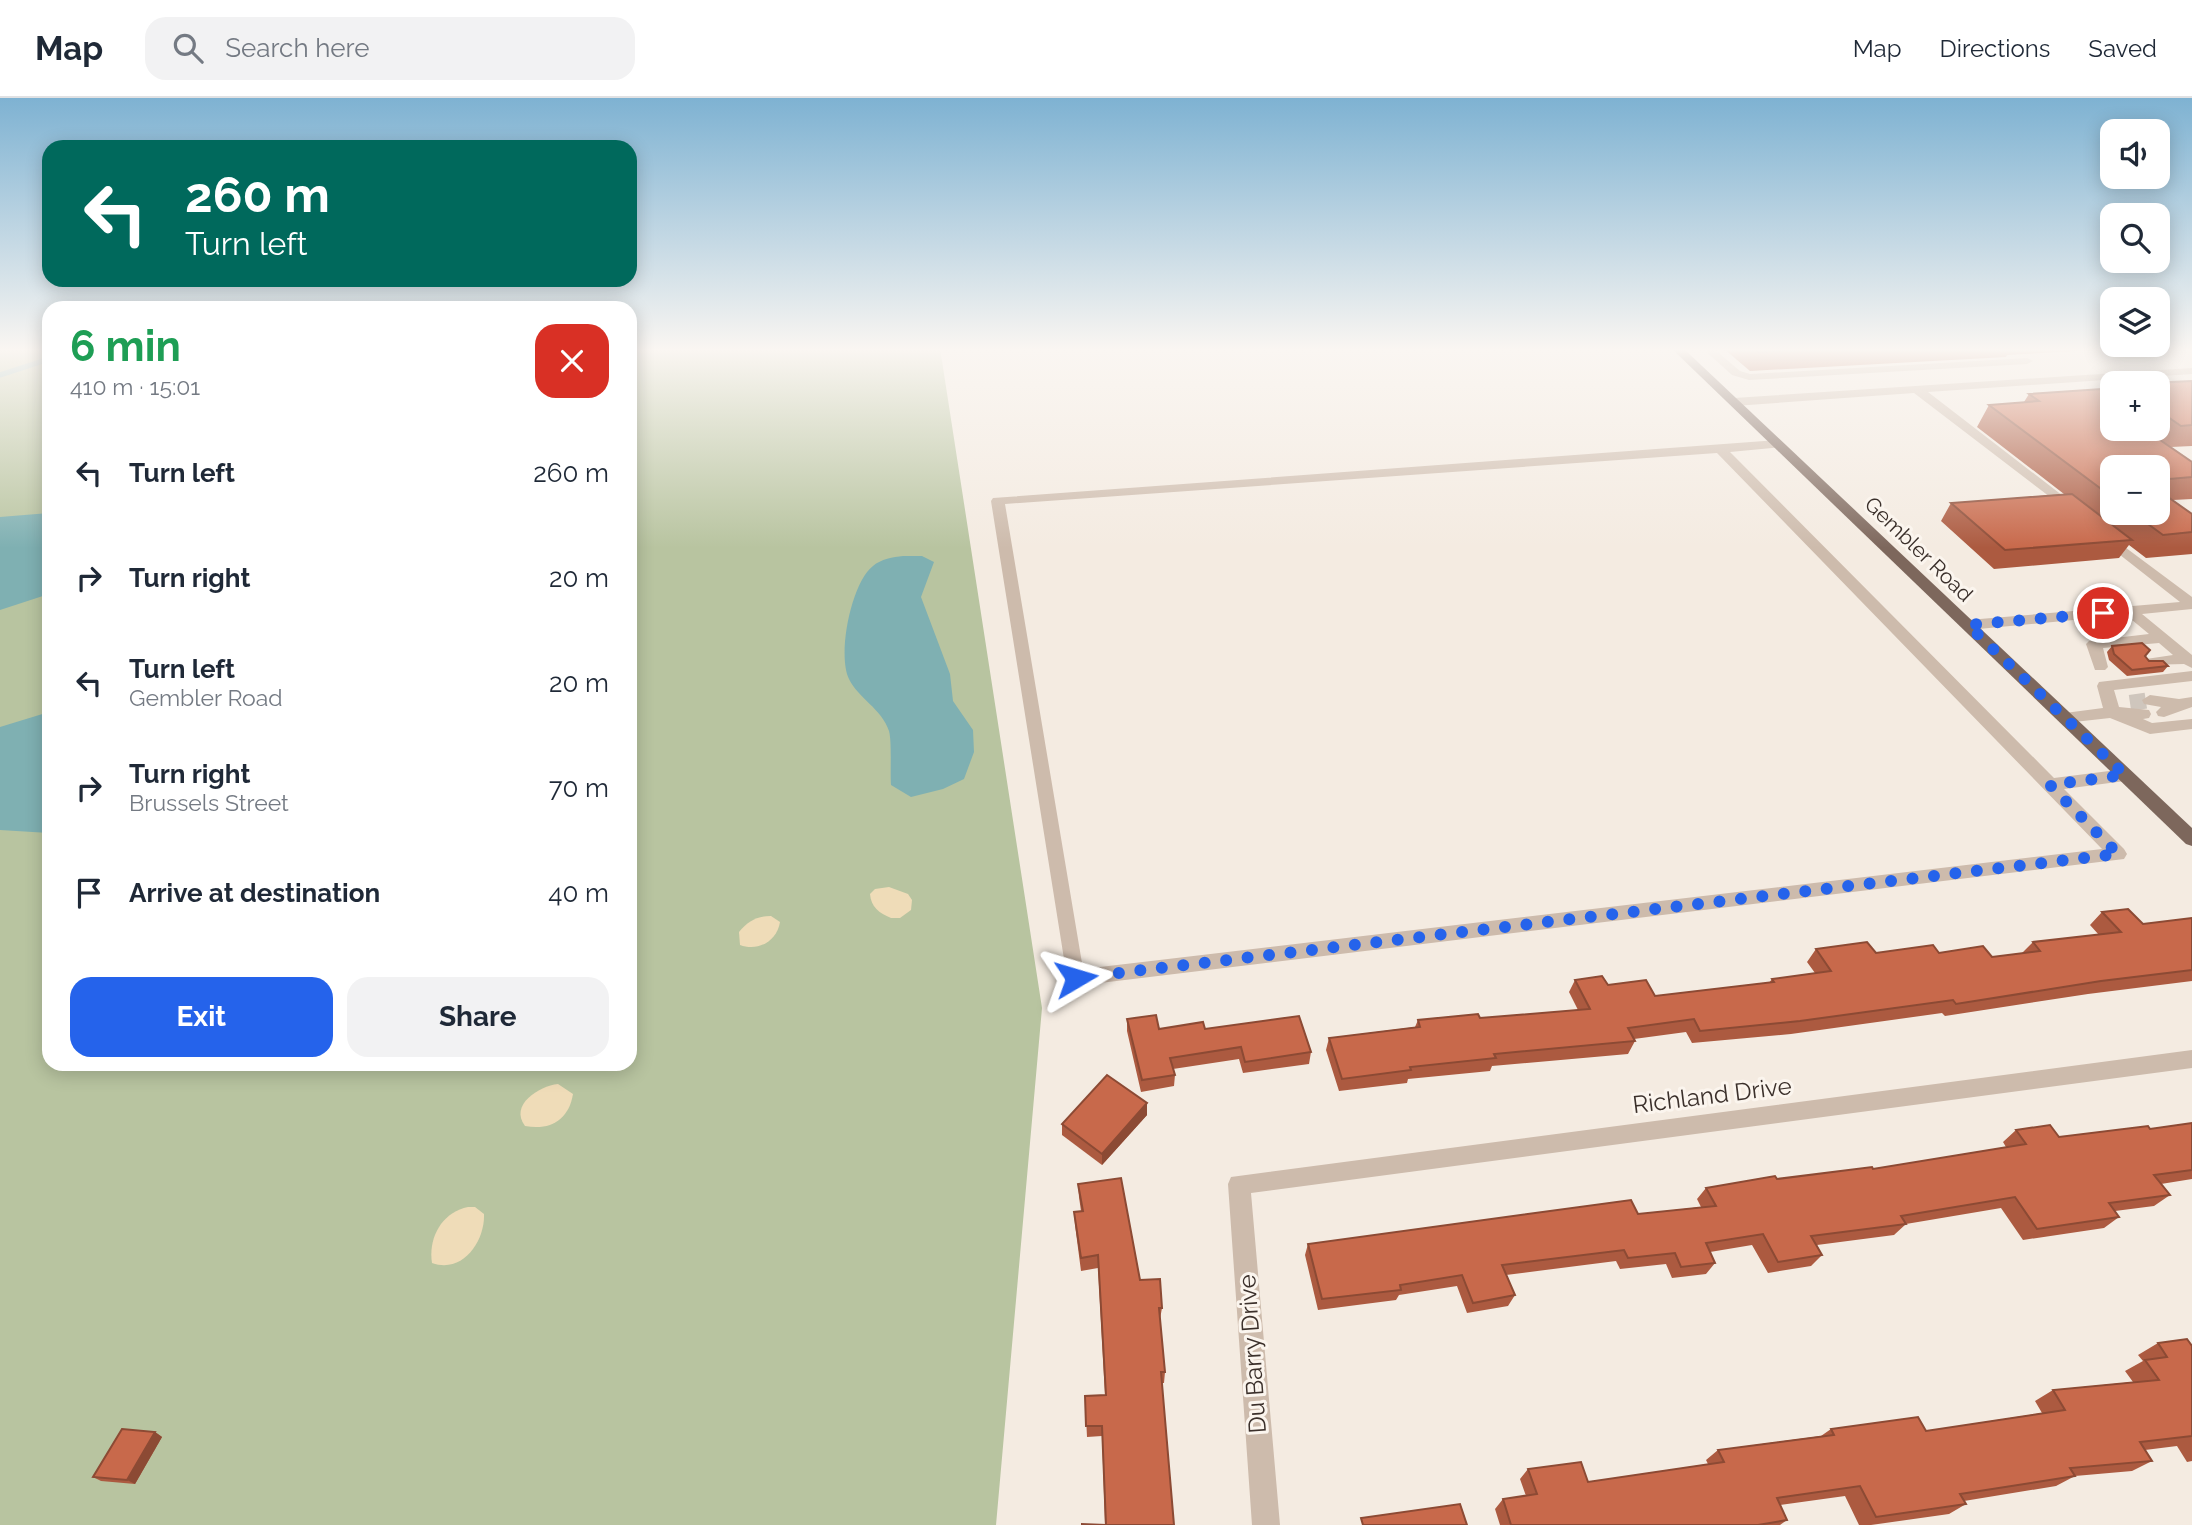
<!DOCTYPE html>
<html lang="en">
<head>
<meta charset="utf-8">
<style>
	:root { --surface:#fff; --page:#f2f2f3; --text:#1f2937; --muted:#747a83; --line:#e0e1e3; --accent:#2563eb }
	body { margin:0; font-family:Raleway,sans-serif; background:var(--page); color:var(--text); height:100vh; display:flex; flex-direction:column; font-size:26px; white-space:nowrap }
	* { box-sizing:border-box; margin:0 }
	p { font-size:23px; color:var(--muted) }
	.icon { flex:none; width:38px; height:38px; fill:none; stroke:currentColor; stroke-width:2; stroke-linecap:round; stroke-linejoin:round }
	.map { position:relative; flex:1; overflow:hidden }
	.sheet { position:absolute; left:42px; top:203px; width:595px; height:770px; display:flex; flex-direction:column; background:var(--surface); border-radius:21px; box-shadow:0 4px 18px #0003 }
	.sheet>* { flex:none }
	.hud { position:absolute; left:42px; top:42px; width:595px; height:147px; border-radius:21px; box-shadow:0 4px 18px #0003; background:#00695c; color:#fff; overflow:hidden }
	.fabs { position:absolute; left:2100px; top:21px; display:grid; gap:14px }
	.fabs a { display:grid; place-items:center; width:70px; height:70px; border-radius:14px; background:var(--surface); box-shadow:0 4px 18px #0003; font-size:35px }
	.pin { position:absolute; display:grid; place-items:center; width:60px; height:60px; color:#fff; margin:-30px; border:4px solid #fff; border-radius:50%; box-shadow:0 2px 7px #0007 }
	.me { position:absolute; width:77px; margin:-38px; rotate:83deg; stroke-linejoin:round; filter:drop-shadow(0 0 5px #0008) }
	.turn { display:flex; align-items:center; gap:24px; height:147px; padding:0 28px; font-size:32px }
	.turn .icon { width:91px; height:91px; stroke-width:2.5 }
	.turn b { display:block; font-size:49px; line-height:60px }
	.round { display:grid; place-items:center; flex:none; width:74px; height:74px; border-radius:21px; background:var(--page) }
	.overview { display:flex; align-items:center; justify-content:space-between; height:119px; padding:0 28px }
	h1 { font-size:42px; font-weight:700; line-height:52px; color:#1e9e55 }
	.cta { display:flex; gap:14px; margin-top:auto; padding:14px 28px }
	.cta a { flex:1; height:80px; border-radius:21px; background:var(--accent); color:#fff; font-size:28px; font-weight:700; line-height:80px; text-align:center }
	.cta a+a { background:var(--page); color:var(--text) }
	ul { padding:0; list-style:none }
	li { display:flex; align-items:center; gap:21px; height:105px; padding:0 28px }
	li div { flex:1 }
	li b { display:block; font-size:26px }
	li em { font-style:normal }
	header { display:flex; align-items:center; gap:42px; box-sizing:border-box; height:98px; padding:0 35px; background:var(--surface); border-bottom:2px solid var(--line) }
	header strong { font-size:33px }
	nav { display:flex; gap:38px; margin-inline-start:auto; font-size:24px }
	.search { width:490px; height:63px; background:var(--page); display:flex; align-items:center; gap:18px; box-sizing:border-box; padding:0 24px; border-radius:21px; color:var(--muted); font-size:26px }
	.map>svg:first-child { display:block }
</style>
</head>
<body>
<header>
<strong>Map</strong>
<div class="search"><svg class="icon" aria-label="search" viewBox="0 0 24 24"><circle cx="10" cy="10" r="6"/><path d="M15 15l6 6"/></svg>Search here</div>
<nav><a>Map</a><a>Directions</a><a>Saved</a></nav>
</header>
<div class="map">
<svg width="2192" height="1427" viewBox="0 0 2192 1427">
	<rect width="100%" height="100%" fill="#f4ebe1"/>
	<path fill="#b8c4a0" d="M0,250H49V966H630V250H940L1042,910L996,1427H0Z"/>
	<g fill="#efdcb8">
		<path d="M889,789L908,796L912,802L911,812L900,820H891C879,815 871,809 870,796L875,791Z"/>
		<path d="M771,818L780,824C777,843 758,854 740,847L739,834C748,823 757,818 771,818Z"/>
		<path d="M558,986L573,996C569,1021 551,1033 525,1028C509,1007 539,988 558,986Z"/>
		<path d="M468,1109H475L484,1116C485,1143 463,1176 432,1165C428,1140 442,1114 468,1109Z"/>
	</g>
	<g fill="#7fb0b2">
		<path d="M49,415V496L0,512V419Z"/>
		<path d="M903,458H922L934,464L921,499L950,576L953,603L973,632L974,654L964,681L943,691L911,699L891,687C890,673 892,644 889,633C882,611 858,600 849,581C837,557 851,485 873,468C881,461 893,459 903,458Z"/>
		<path d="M49,614V735L0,732V629Z"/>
	</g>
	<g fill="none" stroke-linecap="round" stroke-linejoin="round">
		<path stroke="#7fb0b2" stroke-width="5" d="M0,277L49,261"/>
		<path stroke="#cfc6bd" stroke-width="16" stroke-dasharray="16 8" stroke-linecap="butt" d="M2130,605L2150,602"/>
		<g fill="#cdbbac" fill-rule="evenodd">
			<path d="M1702,250H1713L1740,273L1750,276L2027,260L2033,263L2027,266L1749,282L1732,277Z"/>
			<path d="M2192,270V276L1928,294L2076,408L2078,411L2071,415L1914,295L1734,308L1728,304L1734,300Z"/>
			<path d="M1778,342L1784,346L1782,349L1730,354L2054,680L2125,671L2131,673L2133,677L2131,681L2125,683L2064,691L2124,751L2127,756L2124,761L1075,888L1068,886L991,403L993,400ZM1717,355L2102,751L1083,871L1005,406Z"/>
			<path d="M2106,435L2192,499V511L2142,516L2192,557V570L2184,566L2146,567L2143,564L2146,561L2173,557L2159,545L2103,550L2108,569L2105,572H2095L2086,546L2089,543L2149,536L2126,517L1968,532L1961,527L1968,522L2180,504L2101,442L2099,439Z"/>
			<path d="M2192,573V583L2114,592L2119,609L2149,612L2151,616L2149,620L2143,621L2152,625L2192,621V631L2150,636L2110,620L2065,625L2057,620L2065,615L2103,610L2097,588L2099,584Z"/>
			<path d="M2150,597L2179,601L2192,599V609L2164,619L2158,618L2156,614L2161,609L2144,606L2142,602Z"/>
			<path d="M2192,952V970L1251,1095L1280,1427H1252L1228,1086L1231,1079Z"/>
		</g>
		<path fill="#7d675c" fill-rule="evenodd" d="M1671,250H1683L2192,730V748L2186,746Z"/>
	</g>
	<g fill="#ac5a40" fill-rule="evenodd">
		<path d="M1723,250H2132L2007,257L2006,259L1750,273Z"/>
		<path d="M2192,283V348L2171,349L2192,364V401L2173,402L2192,416V456L2146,460L2129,447L2119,460L1994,471L1941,423L1951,405L2064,396L1977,329L1989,307L2024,304L2029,296L2112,331H2158V285ZM2112,369H2158V415H2112Z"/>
		<path d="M2112,548L2149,563L2168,568L2163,574L2127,578L2109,562L2107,554Z"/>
		<path d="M2102,814L2143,826L2192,820V883L2088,896L1945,918L1942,915L1791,936L1692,945L1686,934L1634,941L1635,943L1628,956L1492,968L1490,973L1408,981L1407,985L1339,993L1326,952L1329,940L1415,929L1418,922L1480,920L1578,912L1569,894L1575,882L1655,898L1769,885L1772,881L1815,875L1807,864L1816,851L1876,855H1939L1992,859L2022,855L2033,844L2099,837L2090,827Z"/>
		<path d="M1127,921L1159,931H1205L1311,954L1309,966L1243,975L1239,961L1173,971L1175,977L1174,988L1141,994L1127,933Z"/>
		<path d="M1147,1005V1017L1102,1067L1062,1037V1026Z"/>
		<path d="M2192,1025V1081L2161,1086L2170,1097L2154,1108L2115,1113L2119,1119L2104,1130L2023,1142L2001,1110L1906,1126L1894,1137L1817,1147L1822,1157L1811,1168L1768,1175L1752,1147L1710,1154L1715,1165L1706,1176L1672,1180L1666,1166L1620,1171L1616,1163L1506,1177L1515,1197L1508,1208L1467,1215L1457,1188L1399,1197L1396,1202L1318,1212L1305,1157L1308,1146L1638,1116L1701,1109L1697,1101L1706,1090L1777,1081L1873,1071L2006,1049L2003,1044L2016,1032L2059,1039L2150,1031Z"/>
		<path d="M1078,1086L1140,1182L1162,1210L1160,1221L1165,1274L1164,1285H1162L1105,1427L1102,1338L1087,1339L1085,1298L1105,1297L1098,1170L1081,1173L1075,1127L1074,1114L1081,1113L1079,1099Z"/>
		<path d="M2158,1245L2192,1248V1363L2187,1364L2177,1348L2145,1352L2152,1363L2132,1373L2075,1378L2056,1388L1964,1403L1966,1406L1949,1416L1871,1427H1859L1845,1398L1780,1407L1787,1422L1780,1427H1500L1495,1411L1503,1401L1526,1398L1520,1381L1528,1371L1588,1384L1708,1366L1706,1362L1718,1352L1821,1338L1831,1331L1926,1333L2042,1315L2035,1303L2053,1292L2133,1284L2125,1273L2143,1263L2138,1257Z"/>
		<path d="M155,1334L162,1339L135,1386L101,1383L93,1379Z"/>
	</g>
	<g fill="#8c4a34">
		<path d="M1147,1005V1017L1102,1067V1056Z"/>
		<path d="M155,1334L162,1339L135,1386L127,1382Z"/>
	</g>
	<g fill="#c8694b" stroke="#8c4a34" stroke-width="2">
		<path d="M1754,250H1828L1758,254Z"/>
		<path d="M2192,283V327L2181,328L2158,312V285H2149Z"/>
		<path d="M2102,291L2112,297V331H2144L2192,364V379L2158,382V369H2112V399L1989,307L2039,303L2029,296Z"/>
		<path d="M2158,392L2192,416V434L2163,437L2133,415H2158Z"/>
		<path d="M2072,396L2132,442L2005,452L1951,405Z"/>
		<path d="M2142,545L2150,552L2145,558L2149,563H2163L2168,568L2132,572L2114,556L2112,548Z"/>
		<path d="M2128,811L2143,826L2192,820V872L2101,883L1956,906L1953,902L1800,923L1700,933L1694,921L1628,930L1635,943L1494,956L1496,960L1410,969L1411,972L1342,981L1329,940L1420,929L1418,922L1478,916L1480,920L1590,911L1575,882L1602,878L1608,887L1646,882L1655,898L1774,884L1772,881L1831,873L1816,851L1867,844L1876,855L1933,847L1939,855L1983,848L1992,859L2040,853L2033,844L2121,834L2102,814Z"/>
		<path d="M1156,917L1159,931L1203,924L1205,931L1299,918L1311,954L1245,964L1241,949L1170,960L1175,977L1142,982L1127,921Z"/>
		<path d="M1107,977L1147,1005L1102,1056L1062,1026Z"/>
		<path d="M2192,1025V1072L2154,1077L2170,1097L2109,1105L2119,1119L2037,1131L2015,1099L1901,1118L1906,1126L1811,1138L1822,1157L1778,1164L1763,1136L1706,1145L1715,1165L1681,1169L1675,1155L1628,1160L1624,1152L1502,1167L1515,1197L1473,1205L1462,1177L1400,1187L1401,1192L1322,1201L1308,1146L1631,1102L1638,1116L1716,1108L1706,1090L1775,1078L1777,1081L1872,1069L1873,1071L2026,1046L2016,1032L2050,1027L2059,1039L2148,1028L2150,1031Z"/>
		<path d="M1121,1080L1140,1182L1160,1181L1162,1210H1159L1165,1274H1161L1174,1427H1082V1426L1106,1427L1102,1328H1086L1085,1298L1106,1297L1098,1157L1081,1160L1074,1114L1083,1113L1078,1086Z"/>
		<path d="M2187,1241L2192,1248V1338L2140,1344L2152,1363L2070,1370L2075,1378L1960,1396L1966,1406L1876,1419L1860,1388L1777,1400L1787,1422L1758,1427H1511L1503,1401L1537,1396L1528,1371L1581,1364L1588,1384L1724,1364L1718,1352L1834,1337L1831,1331L1918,1319L1926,1333L2065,1312L2053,1292L2159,1282L2145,1262L2167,1259L2158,1245Z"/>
		<path d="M122,1331L155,1334L127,1382L93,1379Z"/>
		<path d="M1460,1406L1467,1427H1363L1361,1420Z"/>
	</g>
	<linearGradient id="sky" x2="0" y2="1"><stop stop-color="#7eb2d2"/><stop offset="0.56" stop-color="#faf6f2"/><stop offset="1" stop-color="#faf6f2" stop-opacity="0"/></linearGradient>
	<rect width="2192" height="450" fill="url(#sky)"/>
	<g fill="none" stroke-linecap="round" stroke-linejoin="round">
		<path stroke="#2563eb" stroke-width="12" stroke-dasharray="0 21.6" d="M1076,880L2118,756L2050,687L2125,677L1968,527L2103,515"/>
	</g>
	<g text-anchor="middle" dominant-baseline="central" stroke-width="6" stroke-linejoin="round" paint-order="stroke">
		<g font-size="21" fill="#3b302b" stroke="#fbf5ee">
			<text transform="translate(1919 451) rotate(44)">Gembler Road</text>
		</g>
		<g font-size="24" fill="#3b302b" stroke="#fbf5ee">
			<text transform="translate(1712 997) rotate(-7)">Richland Drive</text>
			<text transform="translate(1252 1256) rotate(-94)">Du Barry Drive</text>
		</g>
	</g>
</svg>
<div class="fabs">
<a><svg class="icon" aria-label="sound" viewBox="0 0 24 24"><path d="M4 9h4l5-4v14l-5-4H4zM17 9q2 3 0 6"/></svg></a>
<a><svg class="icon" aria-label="search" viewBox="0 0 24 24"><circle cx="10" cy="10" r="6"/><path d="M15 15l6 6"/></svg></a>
<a><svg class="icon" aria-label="layers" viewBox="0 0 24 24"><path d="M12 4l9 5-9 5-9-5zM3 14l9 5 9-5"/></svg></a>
<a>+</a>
<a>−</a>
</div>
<div class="pin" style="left:2103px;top:515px;background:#d93025"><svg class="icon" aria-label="arrive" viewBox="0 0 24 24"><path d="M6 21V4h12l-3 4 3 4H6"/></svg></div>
<svg class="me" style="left:1076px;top:880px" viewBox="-20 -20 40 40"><path d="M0-17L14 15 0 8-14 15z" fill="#2563eb" stroke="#fff" stroke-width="4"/></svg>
<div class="hud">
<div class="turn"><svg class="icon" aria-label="left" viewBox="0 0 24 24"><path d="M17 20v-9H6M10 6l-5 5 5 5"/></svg><div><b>260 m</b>Turn left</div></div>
</div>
<section class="sheet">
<div class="overview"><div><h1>6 min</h1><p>410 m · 15:01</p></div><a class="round" style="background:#d93025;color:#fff"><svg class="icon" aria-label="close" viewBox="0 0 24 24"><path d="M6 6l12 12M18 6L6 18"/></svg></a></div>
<ul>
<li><svg class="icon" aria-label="left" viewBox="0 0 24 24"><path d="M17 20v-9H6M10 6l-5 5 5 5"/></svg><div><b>Turn left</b></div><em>260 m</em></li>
<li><svg class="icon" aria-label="right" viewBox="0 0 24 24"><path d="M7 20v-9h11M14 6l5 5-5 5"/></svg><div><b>Turn right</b></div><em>20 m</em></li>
<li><svg class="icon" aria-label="left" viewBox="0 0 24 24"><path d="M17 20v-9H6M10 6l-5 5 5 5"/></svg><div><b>Turn left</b><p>Gembler Road</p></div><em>20 m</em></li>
<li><svg class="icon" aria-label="right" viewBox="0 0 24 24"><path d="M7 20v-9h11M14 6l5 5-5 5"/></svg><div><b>Turn right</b><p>Brussels Street</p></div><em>70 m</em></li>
<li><svg class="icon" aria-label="arrive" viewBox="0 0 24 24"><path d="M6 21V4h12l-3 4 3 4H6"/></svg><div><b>Arrive at destination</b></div><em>40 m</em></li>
</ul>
<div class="cta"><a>Exit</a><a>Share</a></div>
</section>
</div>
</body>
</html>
